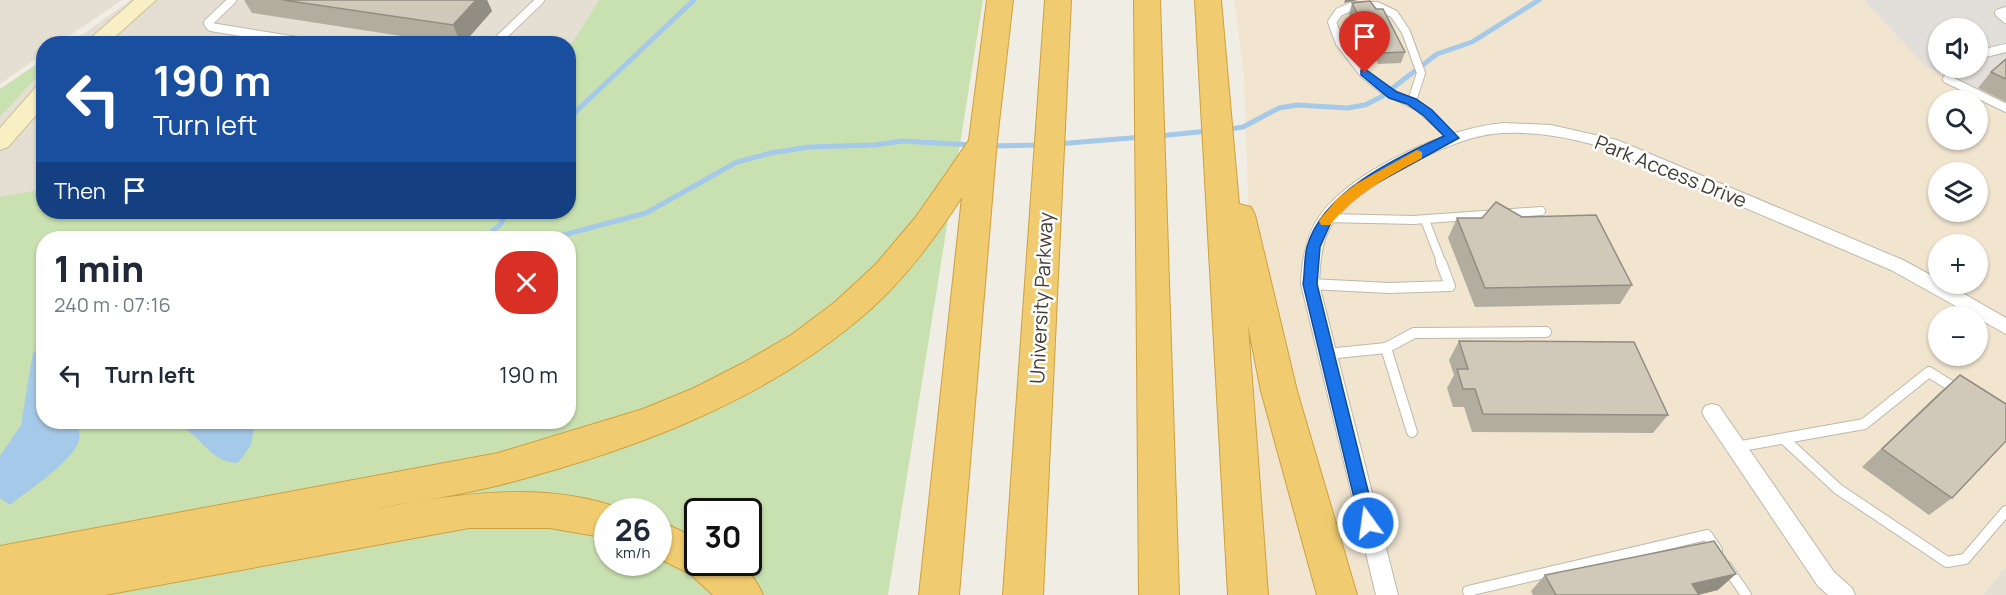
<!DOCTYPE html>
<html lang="en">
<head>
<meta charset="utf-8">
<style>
	:root { --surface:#fff; --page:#f2f2f3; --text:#1f2937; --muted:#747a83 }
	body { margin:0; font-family:Manrope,sans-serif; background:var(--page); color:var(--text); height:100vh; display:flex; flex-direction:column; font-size:22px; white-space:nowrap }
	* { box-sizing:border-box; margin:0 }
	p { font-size:20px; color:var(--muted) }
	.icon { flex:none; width:33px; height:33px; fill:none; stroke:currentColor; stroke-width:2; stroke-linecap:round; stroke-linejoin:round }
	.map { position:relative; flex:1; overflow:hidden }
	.drawer { position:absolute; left:36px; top:231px; width:540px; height:198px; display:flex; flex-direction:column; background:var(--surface); border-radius:24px; box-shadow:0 2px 4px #0004 }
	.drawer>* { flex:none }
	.banner { position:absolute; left:36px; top:36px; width:540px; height:183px; border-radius:24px; box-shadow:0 2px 4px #0004; background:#1a4fa0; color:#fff; overflow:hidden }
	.buttons { position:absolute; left:1928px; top:18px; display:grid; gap:12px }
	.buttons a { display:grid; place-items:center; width:60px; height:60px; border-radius:50%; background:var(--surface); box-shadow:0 2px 4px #0004; font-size:30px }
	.speed { position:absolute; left:594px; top:498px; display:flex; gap:12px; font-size:30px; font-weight:700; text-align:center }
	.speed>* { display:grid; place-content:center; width:78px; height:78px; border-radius:50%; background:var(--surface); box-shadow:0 2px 4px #0004; line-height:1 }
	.speed small { font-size:15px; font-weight:400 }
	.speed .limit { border:3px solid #111; border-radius:9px; background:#fff; color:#111 }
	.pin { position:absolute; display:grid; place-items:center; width:51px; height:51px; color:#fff; margin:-62px -26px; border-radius:50% 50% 50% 0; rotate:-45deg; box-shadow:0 0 6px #0007 }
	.pin .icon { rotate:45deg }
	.me { position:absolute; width:66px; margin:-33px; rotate:346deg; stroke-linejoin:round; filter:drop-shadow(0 0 4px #0008) }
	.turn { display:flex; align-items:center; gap:21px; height:126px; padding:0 18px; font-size:27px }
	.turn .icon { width:78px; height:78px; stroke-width:2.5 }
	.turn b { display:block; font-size:42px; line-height:51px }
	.then { display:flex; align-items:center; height:57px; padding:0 18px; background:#0003; gap:12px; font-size:22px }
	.round { display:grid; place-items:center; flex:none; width:63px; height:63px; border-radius:24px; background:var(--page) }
	.summary { display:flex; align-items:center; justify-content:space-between; height:102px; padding:0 18px }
	h1 { font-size:36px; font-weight:800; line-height:45px }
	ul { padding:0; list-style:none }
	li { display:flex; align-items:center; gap:18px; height:84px; padding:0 18px }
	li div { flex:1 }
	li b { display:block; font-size:22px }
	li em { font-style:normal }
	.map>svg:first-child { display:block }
</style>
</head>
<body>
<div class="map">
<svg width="2006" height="595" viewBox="0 0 2006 595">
	<rect width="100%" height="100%" fill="#f0ede4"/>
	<g fill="#e4dfd2">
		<path d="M0,0H122L59,43L44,44L43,54L0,84Z"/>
		<path d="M131,0H599L574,40L569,44H69Z"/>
		<path d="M43,71V189L0,197V117Z"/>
		<path d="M2006,566V595H1983Z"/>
	</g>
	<path fill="#f1e5d0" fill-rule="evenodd" d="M1234,0H1864L1925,66L2006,104V566L1983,595H1261L1244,77ZM1938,100H1977V140H1938ZM1938,172H1977V212H1938ZM1938,244H1977V284H1938ZM1938,316H1977V356H1938Z"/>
	<path fill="#e2ded9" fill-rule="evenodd" d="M1864,0H2006V104L1925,66ZM1938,28H1977V68H1938Z"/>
	<g fill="#c9e1b0" fill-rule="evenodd">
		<path d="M599,0H983L888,595H0V197L43,189L44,212H568L569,44L574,40ZM44,238H568V422H44ZM608,512H658V562H608ZM698,512H748V562H698Z"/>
		<path d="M43,60V71L0,117V89Z"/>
	</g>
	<g fill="#a5c9e8">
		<path d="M43,349L44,422H76C78,427 81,433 79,440C74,461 27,491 10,505L0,498V456L21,425L33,352Z"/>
		<path d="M165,422H255L251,445L238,463C214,463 205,443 187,430C181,426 172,425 165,422Z"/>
	</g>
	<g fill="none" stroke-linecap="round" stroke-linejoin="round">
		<g stroke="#a5c9e8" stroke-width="5">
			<path d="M568,119L694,0"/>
			<path d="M1224,130L1243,127L1279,108L1297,105L1347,108L1365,105L1381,97L1437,54L1472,42L1539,0"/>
			<path d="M1159,136L1208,131"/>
			<path d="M1057,144L1143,137"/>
			<path d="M988,146L1041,145"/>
			<path d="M485,238L501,224L506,212"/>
			<path d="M552,238L646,213L737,162L771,153L809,147L875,145L902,141L972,145"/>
		</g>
		<g stroke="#bdb8aa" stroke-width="10">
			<g id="lane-far1">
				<path d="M232,0L208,23L211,27L315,44"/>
				<path d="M2006,11L1999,13L2006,19"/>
				<path d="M494,44L540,0"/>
				<path d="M1977,55L2006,48"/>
				<path d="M1961,68L1947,79L2006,108"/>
				<path d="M1412,101L1421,73L1406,32L1394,14L1377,6H1353L1339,12L1332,22L1340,43L1364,74L1383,89L1419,107L1453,138"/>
				<path d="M1327,218L1413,220L1541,211"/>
				<path d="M1425,220L1442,264"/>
			</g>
		</g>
		<g stroke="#bdb8aa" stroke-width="12">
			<g id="lane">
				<path d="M1310,284L1389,288L1450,286L1441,262"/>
				<path d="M1386,348L1412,432"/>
				<path d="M1327,354L1386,348L1414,333L1546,332"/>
				<path d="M1785,440L1838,489L1947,562L1965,559L2006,511"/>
				<path d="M1736,447L1864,424L1929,372L1959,391"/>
				<path d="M1727,567L1746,595"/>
				<path d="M1470,595L1468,591L1707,535L1717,550"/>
			</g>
		</g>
		<g stroke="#bdb8aa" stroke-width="2">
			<g id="street">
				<path d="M1504,123L1551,125L1617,140L1903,260L1938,279V284H1947L2006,318V334L1891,270L1605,148C1569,137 1530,130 1492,134C1449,139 1352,188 1331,226C1321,243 1320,264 1319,284L1398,595H1376L1301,284C1302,259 1306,234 1321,214C1355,169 1449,127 1504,123Z"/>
				<path d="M1712,404L1719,406L1834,572L1852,588L1855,595H1828L1818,586L1705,418L1702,412L1705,406Z"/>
			</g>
		</g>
		<g stroke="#ccc197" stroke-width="2">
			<g id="secondary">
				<path d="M134,0H156L107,44H84Z"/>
				<path d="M44,85V106L8,147L0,150V128L36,87Z"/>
			</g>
		</g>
		<g stroke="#cea040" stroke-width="2">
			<g id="highway">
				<path d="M987,0H1013L997,140L959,595H919L962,197C933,242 899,287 857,321C755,406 626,452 500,485C460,495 419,501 379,508C459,494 544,480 622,509L623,512H608V538L549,528H469L105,595H0V546L498,453L643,409L694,388L743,363L791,335L835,302L876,264L915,218L950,168L969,140Z"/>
				<path d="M1045,0H1071L1043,595H1003Z"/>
				<path d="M1134,0H1160L1179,595H1139Z"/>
				<path d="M1195,0H1221L1239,204L1251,207L1255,215L1297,391L1357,595H1317L1261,391L1248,325L1268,595H1228Z"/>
				<path d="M658,520L698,539V562C731,562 748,560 763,595H713L690,574L658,558Z"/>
			</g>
		</g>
		<use href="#lane-far1" stroke="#fff" stroke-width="8"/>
		<use href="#lane" stroke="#fff" stroke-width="10"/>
		<use href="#street" fill="#fff" fill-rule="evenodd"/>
		<use href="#secondary" fill="#f9efc5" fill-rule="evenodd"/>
		<use href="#highway" fill="#f0cb6f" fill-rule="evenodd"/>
	</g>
	<g fill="#b3ada0">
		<path d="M244,0H487L492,11L463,44H453L252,13Z"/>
		<path d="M1352,3L1405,52L1401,63L1378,64L1371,50H1366L1349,14Z"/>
		<path d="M2006,59V102L1978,88L1991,72Z"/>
		<path d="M1457,218L1632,285L1620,304L1475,307L1448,238Z"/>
		<path d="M1459,341L1668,415L1653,433L1472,432L1464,407H1453L1447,388L1454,375L1449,360Z"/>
		<path d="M1960,375L1952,498L1929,515L1862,467L1939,393Z"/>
		<path d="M1545,575L1718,590L1699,595H1533L1531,591Z"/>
	</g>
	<g fill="#928d82">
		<path d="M476,0H487L492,11L463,44H461L453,25Z"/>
		<path d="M1345,0H1358L1344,3Z"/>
		<path d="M1736,574L1718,590L1696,595L1692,584Z"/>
	</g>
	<g fill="#d0c9ba" stroke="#928d82" stroke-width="1.5">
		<path d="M283,0H476L453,25Z"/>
		<path d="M1370,1L1376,9H1383L1405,52L1381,53L1374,39H1370L1352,3Z"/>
		<path d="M2006,59V79L1991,72Z"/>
		<path d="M1496,202L1522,217L1596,215L1632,285L1485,288L1457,218H1482Z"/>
		<path d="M1459,341L1634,342L1668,415L1483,414L1475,389H1463L1457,369H1468Z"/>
		<path d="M1960,375L2006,404V441L1952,498L1882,449Z"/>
		<path d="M1714,541L1736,574L1692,584L1699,595H1556L1545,575Z"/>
	</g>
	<path fill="#1a73e8" stroke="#114b97" stroke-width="1.5" d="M1365,69L1397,92L1416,99L1432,110L1459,138L1364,190L1347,204L1332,220L1320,247L1317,284L1376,523L1374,528L1368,530L1363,528L1360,523L1303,284C1305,272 1304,258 1307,247C1322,192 1396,158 1444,136L1424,116L1407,104L1389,98L1361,75V70Z"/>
	<path fill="#f59e0b" d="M1417,150L1422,152V158C1386,178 1356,193 1330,225H1321L1319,221L1321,218L1338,198L1356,184Z"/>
	<g text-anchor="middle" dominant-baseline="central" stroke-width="5" stroke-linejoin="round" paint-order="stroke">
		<g font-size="20" fill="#413d34" stroke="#fff">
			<text transform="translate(1671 171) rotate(22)">Park Access Drive</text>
			<text transform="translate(1041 298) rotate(-87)">University Parkway</text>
		</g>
	</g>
</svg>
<div class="buttons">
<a><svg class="icon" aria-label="sound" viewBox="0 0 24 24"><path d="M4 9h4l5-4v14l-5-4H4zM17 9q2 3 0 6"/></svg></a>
<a><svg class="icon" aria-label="search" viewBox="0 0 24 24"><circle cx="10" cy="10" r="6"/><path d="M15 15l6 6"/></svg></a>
<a><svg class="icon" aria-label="layers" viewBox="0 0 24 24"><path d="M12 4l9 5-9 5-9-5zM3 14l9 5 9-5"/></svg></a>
<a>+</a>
<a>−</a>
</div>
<div class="speed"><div>26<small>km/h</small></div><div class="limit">30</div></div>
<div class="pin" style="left:1365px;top:73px;background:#d93025"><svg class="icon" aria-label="arrive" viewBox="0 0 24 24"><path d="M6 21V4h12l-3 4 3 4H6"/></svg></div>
<svg class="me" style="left:1368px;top:523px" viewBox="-20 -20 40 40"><circle r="17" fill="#1a73e8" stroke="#fff" stroke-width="3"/><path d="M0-11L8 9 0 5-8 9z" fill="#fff"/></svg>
<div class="banner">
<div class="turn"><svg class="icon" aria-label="left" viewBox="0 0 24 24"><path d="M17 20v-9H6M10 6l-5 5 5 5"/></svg><div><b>190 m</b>Turn left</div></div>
<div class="then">Then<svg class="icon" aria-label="arrive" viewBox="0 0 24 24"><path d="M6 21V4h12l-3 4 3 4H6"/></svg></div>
</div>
<section class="drawer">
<div class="summary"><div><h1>1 min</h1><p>240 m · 07:16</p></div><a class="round" style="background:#d93025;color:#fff"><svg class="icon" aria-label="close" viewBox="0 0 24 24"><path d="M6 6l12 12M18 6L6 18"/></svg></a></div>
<ul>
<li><svg class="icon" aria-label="left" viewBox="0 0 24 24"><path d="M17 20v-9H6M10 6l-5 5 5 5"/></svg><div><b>Turn left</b></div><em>190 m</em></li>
</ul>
</section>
</div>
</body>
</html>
